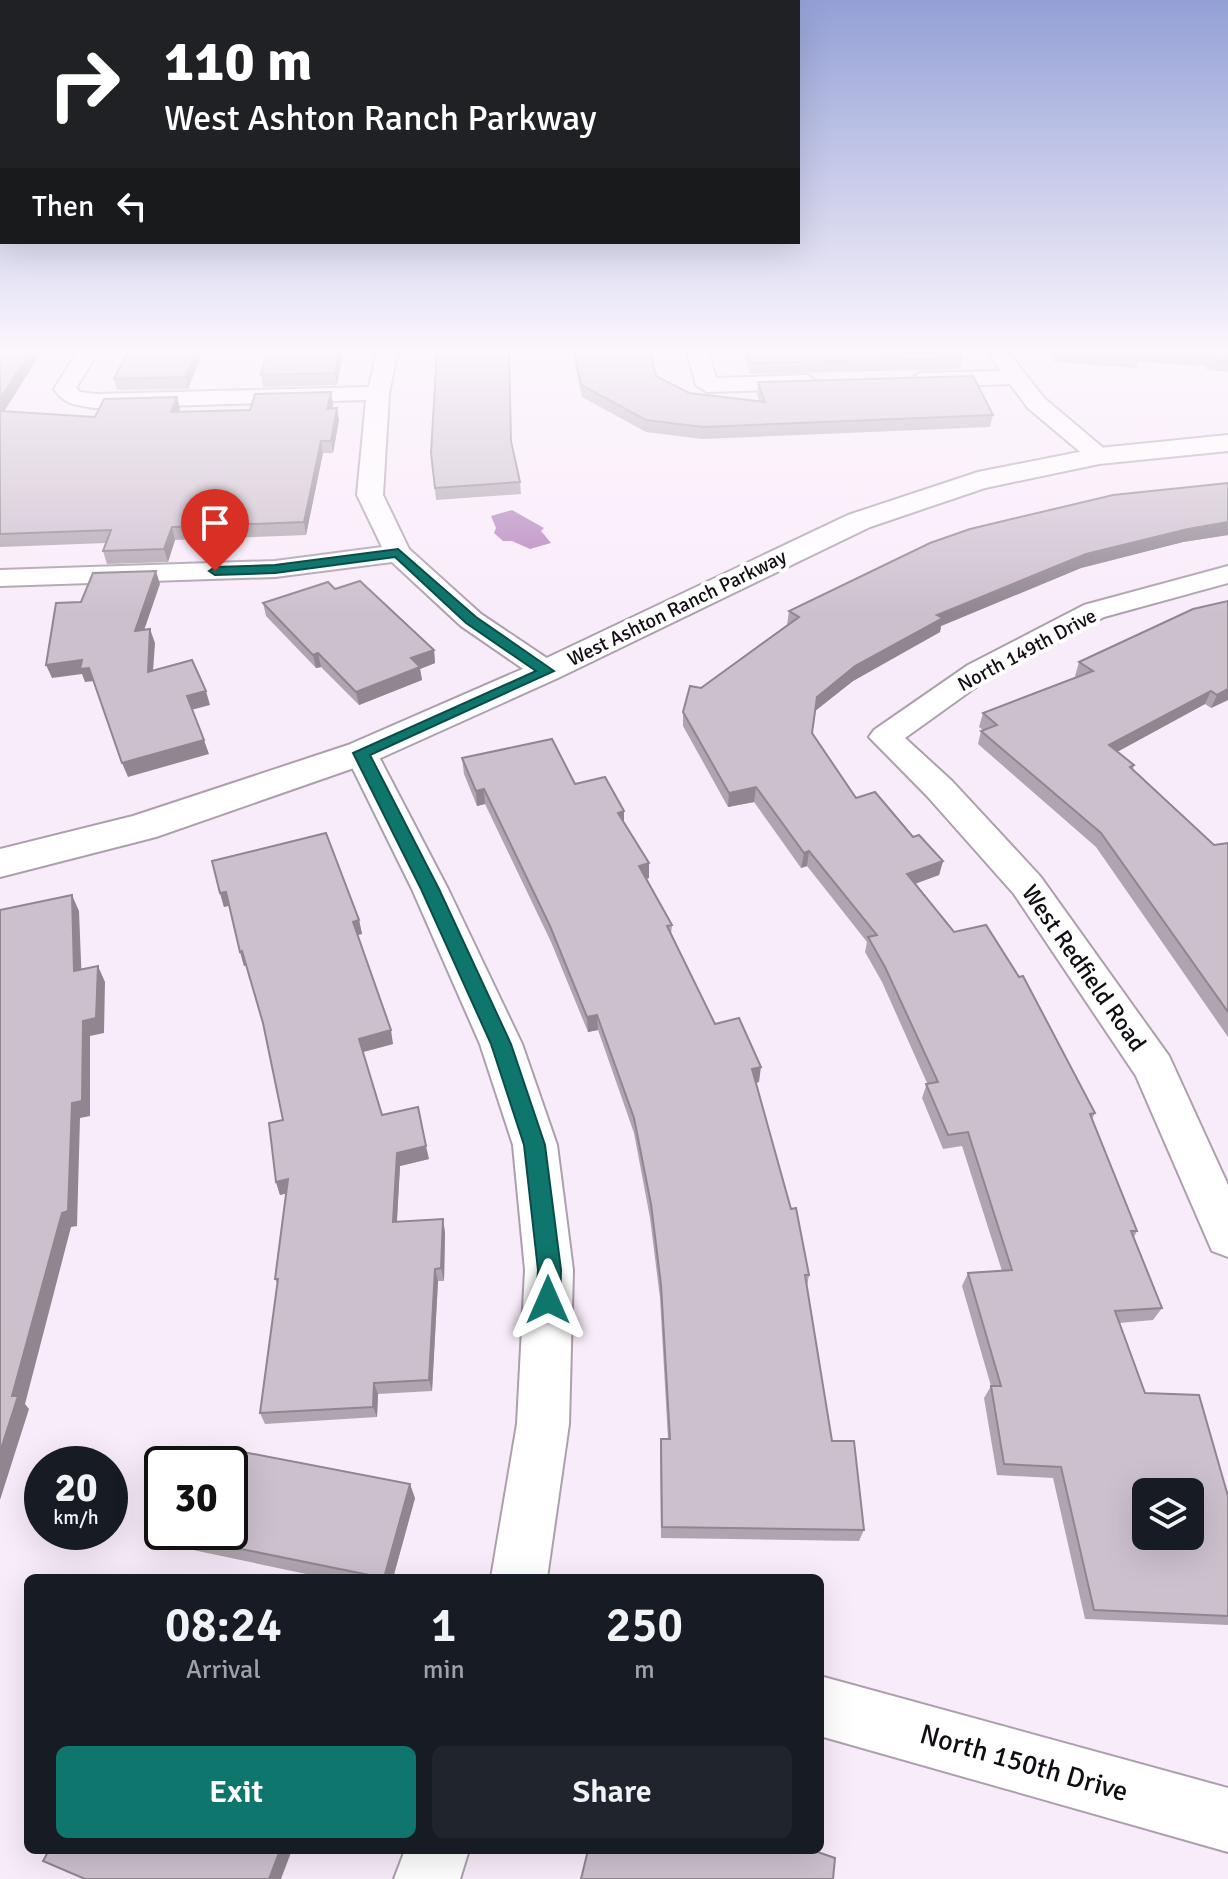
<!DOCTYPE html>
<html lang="en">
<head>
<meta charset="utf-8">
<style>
	:root { --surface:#171b24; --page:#20242c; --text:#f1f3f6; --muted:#9ea1a6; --accent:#0f766e }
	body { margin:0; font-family:Signika,sans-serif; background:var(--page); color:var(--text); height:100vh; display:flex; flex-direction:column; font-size:30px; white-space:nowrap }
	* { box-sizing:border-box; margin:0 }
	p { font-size:26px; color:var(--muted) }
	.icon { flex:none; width:44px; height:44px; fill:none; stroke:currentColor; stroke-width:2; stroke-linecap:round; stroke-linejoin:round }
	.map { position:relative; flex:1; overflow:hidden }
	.drawer { position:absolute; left:24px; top:1574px; width:800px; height:280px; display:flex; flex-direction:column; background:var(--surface); border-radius:12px; box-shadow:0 8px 32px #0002 }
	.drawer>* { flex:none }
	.hud { position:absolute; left:0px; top:0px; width:800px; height:244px; box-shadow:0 8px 32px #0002; background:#202124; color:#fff; overflow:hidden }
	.fabs { position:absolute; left:1132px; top:1478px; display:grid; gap:16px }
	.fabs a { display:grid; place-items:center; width:72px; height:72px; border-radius:12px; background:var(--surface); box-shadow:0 8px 32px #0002; font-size:40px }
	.speed { position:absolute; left:24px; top:1446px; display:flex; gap:16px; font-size:40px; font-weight:700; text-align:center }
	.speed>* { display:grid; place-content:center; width:104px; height:104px; border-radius:50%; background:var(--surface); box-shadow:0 8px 32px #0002; line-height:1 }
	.speed small { font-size:20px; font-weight:400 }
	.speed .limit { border:4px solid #111; border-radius:12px; background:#fff; color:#111 }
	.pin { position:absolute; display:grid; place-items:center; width:68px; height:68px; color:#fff; margin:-82px -34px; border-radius:50% 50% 50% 0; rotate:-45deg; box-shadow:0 0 8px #0007 }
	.pin .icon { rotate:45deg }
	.me { position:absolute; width:88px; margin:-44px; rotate:0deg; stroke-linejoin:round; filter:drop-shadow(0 0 6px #0008) }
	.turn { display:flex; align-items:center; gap:28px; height:168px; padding:0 32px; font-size:36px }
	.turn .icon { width:104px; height:104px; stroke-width:2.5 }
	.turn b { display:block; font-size:56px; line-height:68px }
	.then { display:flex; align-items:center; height:76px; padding:0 32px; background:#0003; gap:16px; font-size:30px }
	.eta { display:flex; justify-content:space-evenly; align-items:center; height:136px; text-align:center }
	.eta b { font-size:48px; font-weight:600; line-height:56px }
	.primary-button { display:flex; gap:16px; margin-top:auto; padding:16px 32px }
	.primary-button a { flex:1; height:92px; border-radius:12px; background:var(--accent); color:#fff; font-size:32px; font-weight:600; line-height:92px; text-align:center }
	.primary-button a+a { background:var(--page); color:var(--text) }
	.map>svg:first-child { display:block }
</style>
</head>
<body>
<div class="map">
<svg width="1228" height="1879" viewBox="0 0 1228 1879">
	<rect width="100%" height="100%" fill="#f9ecfa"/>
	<path fill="#b383bb" d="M512,510L544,528L541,531L551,543L530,549L512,541H503L494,533L496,528L491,516Z"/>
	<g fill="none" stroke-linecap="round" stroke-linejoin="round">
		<g stroke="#aca0ad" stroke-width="4">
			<g id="street">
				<path d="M78,351H99L76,388L80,392L95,394L369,387L377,351H398L389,393L383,495L409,549L481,614L557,665L561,671L557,677L546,680L535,677L461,626L392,562L275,577L0,586V570L275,561L382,547L357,495L366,400L95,408C76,405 65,405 54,389Z"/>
				<path d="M687,351H708L716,378L807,375L818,382L807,389L707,392L696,385Z"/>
				<path d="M994,351L1008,352L1044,398L1107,451L1111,456L1107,461H1091L1028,408L1010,384L920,387L909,380L920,373L1001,371L990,356Z"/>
				<path d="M1228,566V583L1104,617L990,677L905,738L952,781L1040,876L1169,1056L1228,1185V1257L1212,1251L1136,1076L1014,894L928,797L869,737L874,730L968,665L1084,605Z"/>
				<path d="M361,743L373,746L377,753L448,889L522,1044L557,1145L573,1270L569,1424L547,1578H491L517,1424L525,1270L513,1145L480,1044L412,889L345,753L349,746Z"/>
				<path d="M820,1676L1228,1788V1852L820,1736Z"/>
				<path d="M405,1850H469L460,1879H394Z"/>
			</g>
		</g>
		<g stroke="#aca0ad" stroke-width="4">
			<path id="secondary" d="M1228,435V451L1099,464L985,488L870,527L558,678L374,761L156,837L0,877V849L133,816L348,745L534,664L848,515L978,472L1099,448Z"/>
		</g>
		<use href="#street" fill="#fff" fill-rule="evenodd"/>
		<use href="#secondary" fill="#fff" fill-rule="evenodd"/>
	</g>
	<g fill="#afa5b0">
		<path d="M0,351H42L4,411L95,417L180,408L179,412L250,410L331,392L333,404L332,408L339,420L333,453H323L306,535L175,540L168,562L107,564L103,551L106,543L0,547Z"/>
		<path d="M128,351H203L188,389L117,390L114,379Z"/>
		<path d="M343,351L337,385L263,387L261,375Z"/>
		<path d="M572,351H650L656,376L689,393L759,401L757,394L758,382L993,415L990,427L702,439L646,432L582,397Z"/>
		<path d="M743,351H960L962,358L960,369L750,374Z"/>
		<path d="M1050,351H1228V372L1207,370L1205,366L1138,362L1137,368L1053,362Z"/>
		<path d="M511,443L520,482L521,494L436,500L431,453Z"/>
		<path d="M1228,483V535L1183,542L1081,568L941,626L940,632L853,681L815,711L812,733L856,798L913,837L943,861L939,875L915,884L1095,1113L1092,1119L1137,1231L1134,1237L1162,1308L1153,1320L1119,1323L1145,1393L1228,1496V1625L1085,1619L1053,1478L997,1475L984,1398L991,1386L962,1286L968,1273L1002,1271L962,1146L943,1149L922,1098L927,1083L882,982L865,952L867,942L807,866L801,868L754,802L728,807L683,726V712L701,688L787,625L789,611Z"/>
		<path d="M335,589L434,650L435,663L420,669L422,680L359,705L321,667L316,668L266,616L263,603Z"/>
		<path d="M1193,609L1228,700L1211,708L1205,704L1117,752L1134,765L1133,769L1214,845L1228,843V1037L1096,847L978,744L981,731L983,730L979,727L983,713L1076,677L1075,676L1079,662Z"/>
		<path d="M462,758L575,784L624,811V823L649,878L646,879L672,925L671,935L715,1024L759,1082L756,1083L809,1275L807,1286L832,1441L864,1530L859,1541L661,1538L660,1450L661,1439H668L660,1298L650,1218L634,1133L598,1030L588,1032L551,942L485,804L477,806L464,774Z"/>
		<path d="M220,893L359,920L362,934L358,935L393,1044L363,1052L382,1115L429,1159L400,1166L397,1222L445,1232L444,1281H438L432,1391L378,1394L377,1417L265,1424L260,1413L278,1285L275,1279L286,1193L280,1195L276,1182L283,1120L263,1023L246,965L244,966L229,906L224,907Z"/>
		<path d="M415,1498L393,1578H325L193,1550L182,1537Z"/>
	</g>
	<g fill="#8f8690">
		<path d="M31,351H42L0,418V399Z"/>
		<path d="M196,351H203L188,389L185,377Z"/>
		<path d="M339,351H343L337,385L335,373Z"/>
		<path d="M331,392L333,404L329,421L327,409Z"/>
		<path d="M177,397L180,408L174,424L171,412Z"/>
		<path d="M337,408L339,420L333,453L331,441Z"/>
		<path d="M321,441L323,453L306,535L304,522Z"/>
		<path d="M1228,522V535L1183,542L1081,568L941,626L940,632L853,681L815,711L817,697L855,666L937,615L1086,554L1188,529Z"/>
		<path d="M172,527L175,540L168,562L164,549Z"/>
		<path d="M156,571L160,584L139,645L135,631Z"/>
		<path d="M150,629L155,643L152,685L148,672Z"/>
		<path d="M434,650L435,663L420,669L422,680L359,705L356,692L411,658Z"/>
		<path d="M318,653L321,667L316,668L313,655Z"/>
		<path d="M82,660L89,668L94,681L85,682L82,674L52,678L46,665Z"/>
		<path d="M1228,689V700L1211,708L1217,695Z"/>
		<path d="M206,691L210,705L191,710L187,696Z"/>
		<path d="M1211,691L1205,704L1104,759L1109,745Z"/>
		<path d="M204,740L209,754L128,777L122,763Z"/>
		<path d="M756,787L754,802L728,807L729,793Z"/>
		<path d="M484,789L485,804L477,806L476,791Z"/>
		<path d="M624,811V827L618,813Z"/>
		<path d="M809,851L807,866L801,868L804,853Z"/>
		<path d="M943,861L939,875L903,888L907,874Z"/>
		<path d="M649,863V878L638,881L639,866Z"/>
		<path d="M226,892L230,905L224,907L220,893Z"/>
		<path d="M72,895L79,911L82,986L74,971Z"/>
		<path d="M359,920L362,934L356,935L353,922Z"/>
		<path d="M242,951L247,965L244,966L240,952Z"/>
		<path d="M98,966L105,982L104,1033L90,1036V1116L80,1118L77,1226L71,1227L25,1404L29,1409L0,1500V1452L72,1103L83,1021Z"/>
		<path d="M597,1015L598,1030L588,1032L587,1017Z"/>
		<path d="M391,1030L393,1044L363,1052L359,1039Z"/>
		<path d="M761,1067L759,1082L750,1084L752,1069Z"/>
		<path d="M426,1146L429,1159L400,1166L396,1235L393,1222L397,1153Z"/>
		<path d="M288,1179L293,1192L280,1195L276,1182Z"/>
		<path d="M443,1219L445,1232L444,1281L441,1268Z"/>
		<path d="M435,1269L438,1281L432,1391L429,1380Z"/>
		<path d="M374,1383L378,1394L377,1417L373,1407Z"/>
		<path d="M410,1484L415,1498L393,1578H384Z"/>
		<path d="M280,1850H292L281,1879H269Z"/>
	</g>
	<g fill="#ccc0cd" stroke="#8f8690" stroke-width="2" fill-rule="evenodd">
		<path d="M0,351H31L0,399Z"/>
		<path d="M128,351H196L185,377L114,379Z"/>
		<path d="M267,351H339L335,373L261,375Z"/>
		<path d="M437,351H509L511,441L520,482L435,488L431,453Z"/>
		<path d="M574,351H650L656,376L689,393L765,402L758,382L973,376L993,415L703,427L646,420L581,385Z"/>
		<path d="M747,351H960L962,358L751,363Z"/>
		<path d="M1055,351H1228V362L1210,360L1209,356L1138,352L1140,357Z"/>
		<path d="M331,392L327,409L337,408L331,441H321L304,522L172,527L164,549L103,551L111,530L0,534V411L95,417L104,399L177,397L171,412L250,410L255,394Z"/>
		<path d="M1228,483V522L1188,529L1086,554L937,615L943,618L855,666L817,697L812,733L856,798L875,792L913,837L919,835L943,861L907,874L954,932L986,925L1019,977L1023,976L1095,1113L1090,1114L1137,1231H1131L1162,1308L1115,1311L1145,1393L1199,1395L1228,1496V1616L1094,1610L1061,1467L1004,1464L991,1386H1001L968,1273L1012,1270L968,1132L948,1135L926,1084L938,1082L885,967L868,937L877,935L809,851L804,853L756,787L729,793L683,712L690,686L701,688L799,617L789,611L930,543L970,529L1113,495ZM1146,1492H1190V1536H1146Z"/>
		<path d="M156,571L135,631L150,629L148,672L192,660L206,691L187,696L204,740L122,763L89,668L80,669L82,660L46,665L56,603L81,602L93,573Z"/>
		<path d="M360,581L434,650L411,658L420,667L356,692L318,653L313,655L263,603L328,582L335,589Z"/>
		<path d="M1228,601V689L1217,695L1211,691L1109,745L1134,765L1130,767L1214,845L1228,843V1012L1101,833L981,731L997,725L983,713L1093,671L1079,662L1193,609Z"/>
		<path d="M552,739L575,784L605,777L624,811L618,813L649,863L639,866L672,925L667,926L715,1024L739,1018L761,1067L752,1069L791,1209L796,1208L809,1275H805L832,1441H854L864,1530L662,1527L661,1439H670L661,1285L651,1204L634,1118L597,1015L587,1017L550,926L484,789L476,791L462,758Z"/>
		<path d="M326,833L359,920L353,922L391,1030L359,1039L382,1115L418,1107L426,1146L397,1153L393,1222L443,1219L441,1268L435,1269L429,1380L374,1383L373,1407L260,1413L278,1279H275L288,1179L276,1182L269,1123L283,1120L263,1023L242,951L240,952L226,892L220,893L212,861Z"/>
		<path d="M72,895L74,971L98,966L96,1018L83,1021L82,1101L72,1103L68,1211L62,1213L12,1396H18L0,1452V910Z"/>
		<path d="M217,1447L410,1484L384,1578L182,1537L184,1532H230V1464H210Z"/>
		<path d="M49,1850H280L269,1879H85L43,1861Z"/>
		<path d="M588,1850H812L835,1858L833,1879H581Z"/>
	</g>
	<linearGradient id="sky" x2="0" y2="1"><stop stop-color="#93a0d6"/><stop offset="0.57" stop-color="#fcf6fd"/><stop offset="1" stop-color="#fcf6fd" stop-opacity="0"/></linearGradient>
	<rect width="1228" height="614" fill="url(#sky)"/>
	<path fill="#0f766e" stroke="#0a4d48" stroke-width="2" d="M398,549L476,617L554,671L370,755L439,889L511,1044L545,1145L561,1270L560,1300L556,1308L548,1311L540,1308L536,1300L538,1270L524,1145L491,1044L421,889L353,753L536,671L466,623L395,557L275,573L215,575L209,571L215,567L275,565Z"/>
	<g text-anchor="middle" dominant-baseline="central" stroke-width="8" stroke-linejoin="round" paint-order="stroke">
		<g font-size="20" fill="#110d12" stroke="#fff">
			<text transform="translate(677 608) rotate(-26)">West Ashton Ranch Parkway</text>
			<text transform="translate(1027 650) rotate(-28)">North 149th Drive</text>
		</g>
		<g font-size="24" fill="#110d12" stroke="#fff">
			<text transform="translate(1084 968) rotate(55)">West Redfield Road</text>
		</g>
		<g font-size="28" fill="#110d12" stroke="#fff">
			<text transform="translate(1024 1763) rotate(16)">North 150th Drive</text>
		</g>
	</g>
</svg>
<div class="fabs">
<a><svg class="icon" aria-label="layers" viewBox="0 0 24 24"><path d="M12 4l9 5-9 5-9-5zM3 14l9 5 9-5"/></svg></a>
</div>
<div class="speed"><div>20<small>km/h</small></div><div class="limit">30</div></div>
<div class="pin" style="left:215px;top:571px;background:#d93025"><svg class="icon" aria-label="arrive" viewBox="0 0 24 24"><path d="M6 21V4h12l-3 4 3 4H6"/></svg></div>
<svg class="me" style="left:548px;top:1300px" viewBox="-20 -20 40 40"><path d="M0-17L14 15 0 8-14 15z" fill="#0f766e" stroke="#fff" stroke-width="4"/></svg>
<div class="hud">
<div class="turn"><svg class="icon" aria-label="right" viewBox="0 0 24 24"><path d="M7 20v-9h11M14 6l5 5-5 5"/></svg><div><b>110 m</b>West Ashton Ranch Parkway</div></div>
<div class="then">Then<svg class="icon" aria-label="left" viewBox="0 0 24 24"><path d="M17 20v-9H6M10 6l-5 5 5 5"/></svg></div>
</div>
<section class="drawer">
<div class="eta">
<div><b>08:24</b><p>Arrival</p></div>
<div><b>1</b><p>min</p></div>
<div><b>250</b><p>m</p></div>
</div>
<div class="primary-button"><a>Exit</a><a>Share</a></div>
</section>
</div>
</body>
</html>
